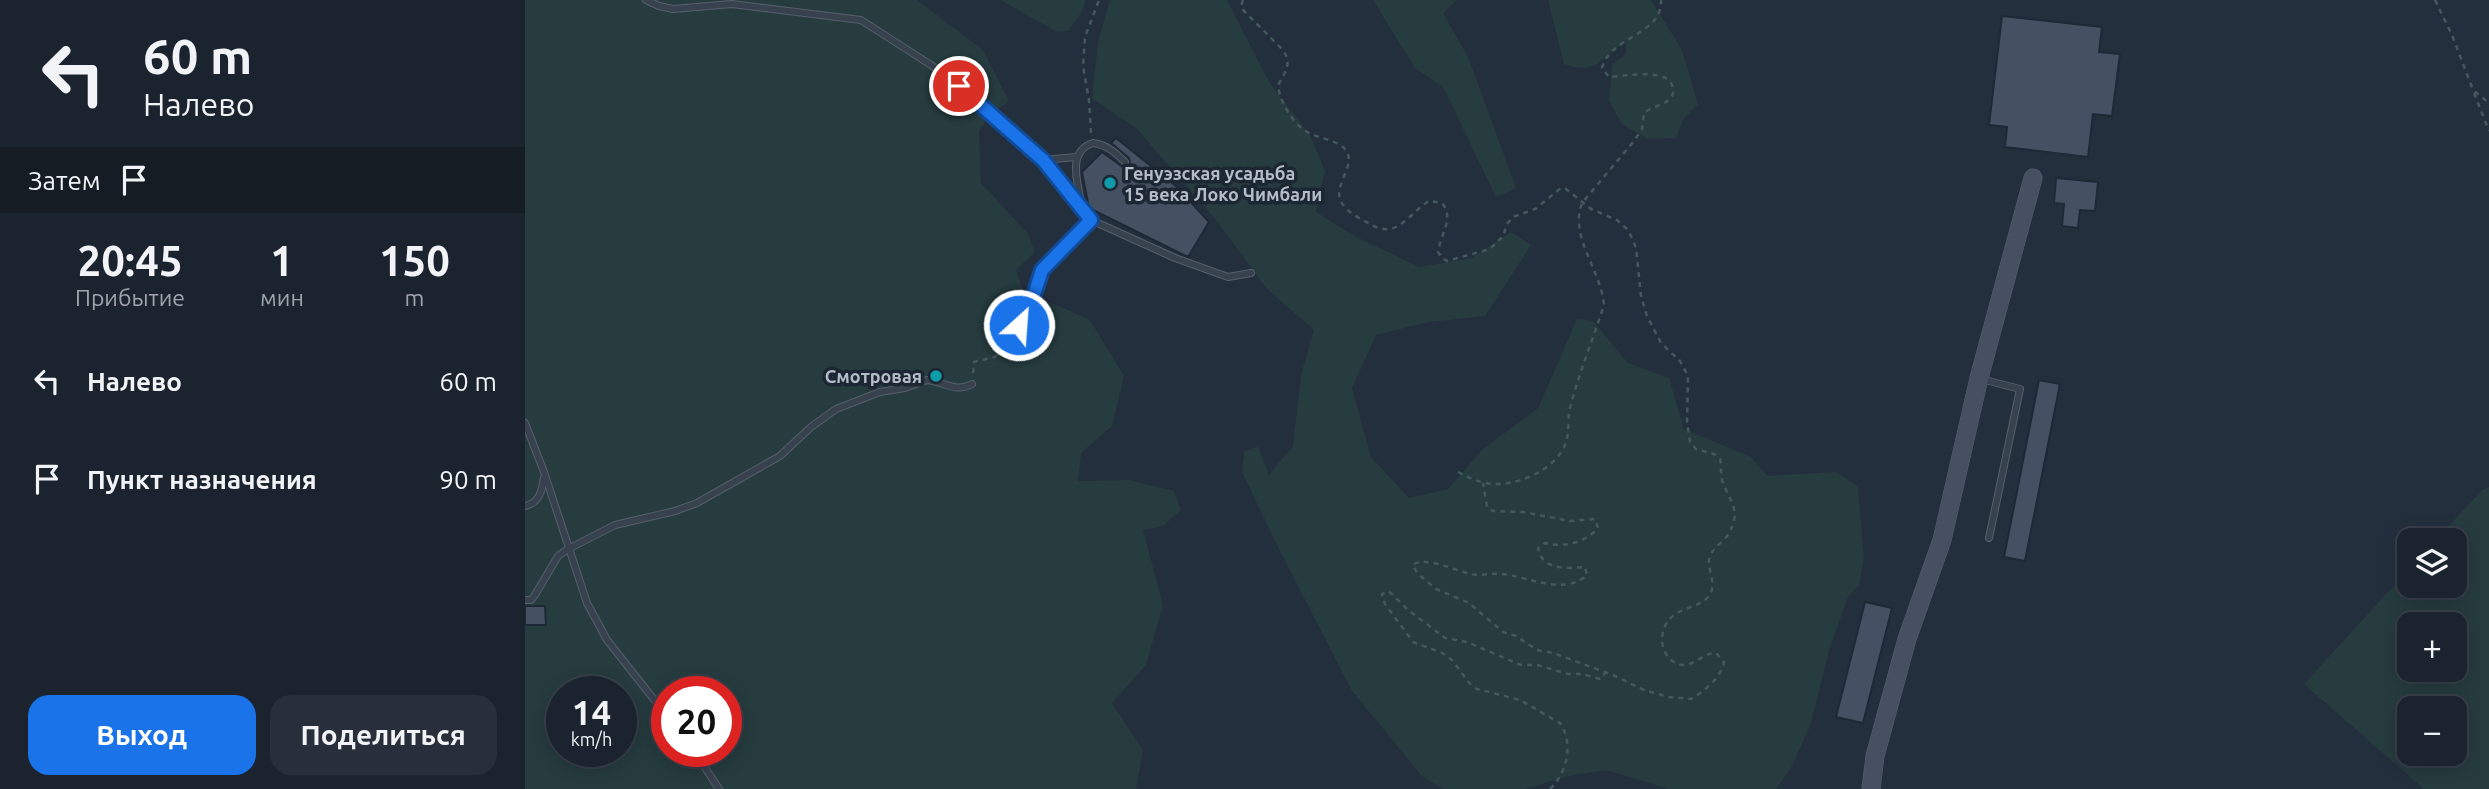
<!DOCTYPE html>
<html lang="ru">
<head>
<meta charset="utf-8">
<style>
	:root { --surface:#1b232e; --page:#282f3a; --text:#f1f3f6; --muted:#a0a4aa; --line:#39404a; --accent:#1a73e8 }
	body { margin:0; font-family:Ubuntu,sans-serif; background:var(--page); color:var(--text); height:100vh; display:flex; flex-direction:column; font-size:26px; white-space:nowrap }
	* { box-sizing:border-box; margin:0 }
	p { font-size:23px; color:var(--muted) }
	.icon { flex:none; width:38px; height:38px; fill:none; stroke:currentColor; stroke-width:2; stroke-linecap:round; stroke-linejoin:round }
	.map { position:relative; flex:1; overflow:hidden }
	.drawer { display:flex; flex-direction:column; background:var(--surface); width:525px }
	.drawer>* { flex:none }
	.guide { background:#1b232e; color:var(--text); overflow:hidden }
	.fabs { position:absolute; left:1872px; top:528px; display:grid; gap:14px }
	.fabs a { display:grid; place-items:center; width:70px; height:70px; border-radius:14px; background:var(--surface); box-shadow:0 4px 18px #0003,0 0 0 2px var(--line); font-size:35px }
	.speed { position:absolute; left:21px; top:676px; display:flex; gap:14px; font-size:35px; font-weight:700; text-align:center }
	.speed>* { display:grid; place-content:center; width:91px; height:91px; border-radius:50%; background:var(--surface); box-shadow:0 4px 18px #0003,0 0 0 2px var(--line); line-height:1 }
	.speed small { font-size:18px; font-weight:400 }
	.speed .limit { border:10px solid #d22; background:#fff; color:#111 }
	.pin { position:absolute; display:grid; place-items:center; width:60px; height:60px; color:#fff; margin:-30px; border:4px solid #fff; border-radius:50%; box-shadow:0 2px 7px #0007 }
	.me { position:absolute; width:77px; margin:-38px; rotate:26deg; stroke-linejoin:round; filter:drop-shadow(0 0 5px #0008) }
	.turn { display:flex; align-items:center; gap:24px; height:147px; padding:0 28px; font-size:32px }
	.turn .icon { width:91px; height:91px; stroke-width:2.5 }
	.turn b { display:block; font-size:49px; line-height:60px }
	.then { display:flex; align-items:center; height:66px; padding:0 28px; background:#0003; gap:14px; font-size:26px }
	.eta { display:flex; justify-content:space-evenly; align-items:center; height:119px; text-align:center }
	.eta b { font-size:42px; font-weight:700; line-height:49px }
	.primary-button { display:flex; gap:14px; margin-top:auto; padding:14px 28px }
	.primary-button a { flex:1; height:80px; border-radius:21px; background:var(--accent); color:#fff; font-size:28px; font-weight:700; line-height:80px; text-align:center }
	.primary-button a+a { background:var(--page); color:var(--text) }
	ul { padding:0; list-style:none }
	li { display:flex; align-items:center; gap:21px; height:98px; padding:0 28px }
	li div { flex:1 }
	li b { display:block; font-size:26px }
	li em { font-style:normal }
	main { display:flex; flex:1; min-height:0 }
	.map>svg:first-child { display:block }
</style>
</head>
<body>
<main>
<section class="drawer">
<div class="guide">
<div class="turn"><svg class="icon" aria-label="left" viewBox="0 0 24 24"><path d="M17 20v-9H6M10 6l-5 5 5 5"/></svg><div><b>60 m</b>Налево</div></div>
<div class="then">Затем<svg class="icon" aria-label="arrive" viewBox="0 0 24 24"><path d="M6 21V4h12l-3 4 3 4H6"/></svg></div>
</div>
<div class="eta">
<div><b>20:45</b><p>Прибытие</p></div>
<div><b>1</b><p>мин</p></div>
<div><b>150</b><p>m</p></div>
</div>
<ul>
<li><svg class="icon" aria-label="left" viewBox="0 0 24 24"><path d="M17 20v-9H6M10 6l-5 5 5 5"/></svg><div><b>Налево</b></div><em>60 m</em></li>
<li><svg class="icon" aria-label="arrive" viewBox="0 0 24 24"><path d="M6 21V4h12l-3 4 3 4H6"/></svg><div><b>Пункт назначения</b></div><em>90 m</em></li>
</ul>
<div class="primary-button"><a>Выход</a><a>Поделиться</a></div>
</section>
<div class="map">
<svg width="1964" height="789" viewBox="0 0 1964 789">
	<rect width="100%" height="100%" fill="#242f3e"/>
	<g fill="#263c3f" fill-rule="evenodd">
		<path d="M0,0H392L458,50L484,101L466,113L454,131L456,183L503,234L510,252L491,270L498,290L565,320L599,376L587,426L556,453L553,481L605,480L649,491L656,510L638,526L618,530L638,605L621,665L587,703L618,750L611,789H0ZM37,691H96V751H37ZM142,691H201V751H142Z"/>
		<path d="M476,0H561L556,13L543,31L532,32Z"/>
		<path d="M585,0H702L744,82L786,137L800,171L791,212L829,236L894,267L947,258L986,232L1006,245L960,316L903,322L851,335L827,388L846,457L884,498L923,489L958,449L1013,408L1052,319L1068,321L1103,363L1144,378L1159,429L1226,457L1242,476L1311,472L1333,486L1339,559L1334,585L1323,597L1305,647L1285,726L1266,768L1251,789H1144L1081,770L1044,776L1000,789H918L897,776L827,691L753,547L717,472L719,451L733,447L744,475L768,446L776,375L789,330L742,289L691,220L612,129L567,98L573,42Z"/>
		<path d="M848,0H932L918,13L943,57L991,188L971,197L918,87L890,68Z"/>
		<path d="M1023,0H1126L1157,50L1173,104L1159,118L1151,138L1123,139L1097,124L1084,101L1087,65L1101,54V42C1073,57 1076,76 1039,64Z"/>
		<path d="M1964,487V789H1899L1779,684L1885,568V586H1930V541H1910L1957,490ZM1885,625H1930V670H1885ZM1885,709H1930V754H1885Z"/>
	</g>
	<g fill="#455162" stroke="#1f2835" stroke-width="2">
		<path d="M1477,16L1577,27L1574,52L1595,54L1587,116L1568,114L1563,157L1480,147L1482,127L1464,125Z"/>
		<path d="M591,138L652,187L684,222L663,257L564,208L557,172L577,152L598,167L605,164L604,158L586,143Z"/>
		<path d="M1531,178L1573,182L1570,211L1555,210L1553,228L1537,226L1539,204L1529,203Z"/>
		<path d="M1514,380L1535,384L1500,561L1479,557Z"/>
		<path d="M1340,602L1367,608L1338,723L1311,717Z"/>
		<path d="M0,606H20L21,625H0Z"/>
	</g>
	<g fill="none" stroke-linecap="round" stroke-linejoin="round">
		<g stroke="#565f6c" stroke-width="8">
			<g id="lane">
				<path d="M121,0L134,6L148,9L207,4L336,20L406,65L454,103L518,160L566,220L650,258L703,277L726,273"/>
				<path d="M518,160L551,157"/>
				<path d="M557,208C554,186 540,152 568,143C582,145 590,152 600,162"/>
				<path d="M485,339L507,301L517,270L566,220"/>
				<path d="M1456,379L1495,389L1464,538"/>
				<path d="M0,423L19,472L62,603L82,640L142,716"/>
				<path d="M0,506C15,503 17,490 19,477"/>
				<path d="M0,600H6L10,595L33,556L43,549L90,525L150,511L172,503L255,456L286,427L311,409L355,392L380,388L402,380C420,382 430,393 447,384"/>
				<path d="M169,751L194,789"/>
			</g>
		</g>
		<g stroke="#565f6c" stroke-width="19">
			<path id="secondary" d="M1346,789L1350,756L1382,639L1417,540L1454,378L1508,178"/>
		</g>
		<g stroke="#44595c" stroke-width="2.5" stroke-dasharray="5 5" stroke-linecap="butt">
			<path d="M718,0L716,6L719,11L758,50C767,64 761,71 753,85C754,101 769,126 784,133C794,138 809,140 818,147C837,164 802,187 819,206C825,214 836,219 845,224C852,229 863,231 871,227C883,221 892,208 904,201L917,203C930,218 915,235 913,252L917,258L922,261L965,249L979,235L981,225L988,217L1010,209L1036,188L1041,189L1066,209L1092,220L1102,229L1107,238L1111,248L1116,296L1122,316L1136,343L1155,361L1163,376L1162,423L1165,442L1171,449L1189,454L1195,459C1197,466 1195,472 1197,480C1204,502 1218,509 1203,535C1197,543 1185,550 1184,560C1183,573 1193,585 1183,597C1171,610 1150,606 1140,626C1133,641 1139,662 1157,665C1170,666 1179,652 1191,653L1199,662C1197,677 1178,692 1166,699L1144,697L1119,690L1088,675L1028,653L1012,650L991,636L978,632L944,603L911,589L892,573L888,564C906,557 927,570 946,574C956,576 968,573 978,574C1003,577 1040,596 1062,575L1060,567C1042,568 1017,571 1013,548L1020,543C1038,548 1060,543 1073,528L1070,519L1045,521L998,512L968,511L962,507L958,483"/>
			<path d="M1910,0L1927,35L1948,90L1964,103"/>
			<path d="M1949,93L1964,131"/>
			<path d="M566,133L564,100L558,66L560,37L574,0"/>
			<path d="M448,373L449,362L470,357L478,347"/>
			<path d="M933,472C944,478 955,483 968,484C995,485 1029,470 1040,445C1045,434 1042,419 1045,408C1054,373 1068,339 1079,305C1076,270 1044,237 1057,203L1109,141L1117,129L1119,113C1127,106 1142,105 1147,96C1149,92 1148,89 1147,85C1141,68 1099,76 1084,77L1077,68C1085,36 1138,35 1136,0"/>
			<path d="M1025,789C1042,773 1049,744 1035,723L995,700L952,689L945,684L927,660L917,653L888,642L860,604L857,594L863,591L867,594L882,609L920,638L942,642L996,665H1012L1043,674H1057L1075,679L1081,672"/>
		</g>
		<use href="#lane" stroke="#38414e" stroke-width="6"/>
		<use href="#secondary" stroke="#465061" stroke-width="18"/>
	</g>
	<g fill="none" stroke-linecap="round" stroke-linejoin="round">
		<g stroke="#114b97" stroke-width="18">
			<path id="route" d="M434,86L518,160L566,220L517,270L507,301L494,325"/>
		</g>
		<use href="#route" stroke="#1a73e8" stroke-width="12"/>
	</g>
	<g fill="#0f9aa8" stroke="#1d2633" stroke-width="2.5">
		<circle cx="585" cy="183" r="7"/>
		<circle cx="411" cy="376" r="7"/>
	</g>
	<g text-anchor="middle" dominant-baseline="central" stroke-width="7" stroke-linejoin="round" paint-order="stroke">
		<g font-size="18" font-weight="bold" fill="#b4bcc9" stroke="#1d2633" text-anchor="start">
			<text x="599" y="173">Генуэзская усадьба<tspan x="599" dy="21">15 века Локо Чимбали</tspan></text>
			<text x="397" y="376" text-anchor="end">Смотровая</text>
		</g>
	</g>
</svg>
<div class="fabs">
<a><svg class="icon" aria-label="layers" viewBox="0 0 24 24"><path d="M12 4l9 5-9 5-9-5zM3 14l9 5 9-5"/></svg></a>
<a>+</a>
<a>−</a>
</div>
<div class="speed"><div>14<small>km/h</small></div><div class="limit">20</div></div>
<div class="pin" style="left:434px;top:86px;background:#d93025"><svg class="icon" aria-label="arrive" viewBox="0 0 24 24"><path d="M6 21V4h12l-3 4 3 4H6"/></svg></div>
<svg class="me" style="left:494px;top:325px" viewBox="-20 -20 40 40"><circle r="17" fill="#1a73e8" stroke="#fff" stroke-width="3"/><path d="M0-11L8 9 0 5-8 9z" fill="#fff"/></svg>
</div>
</main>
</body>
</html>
